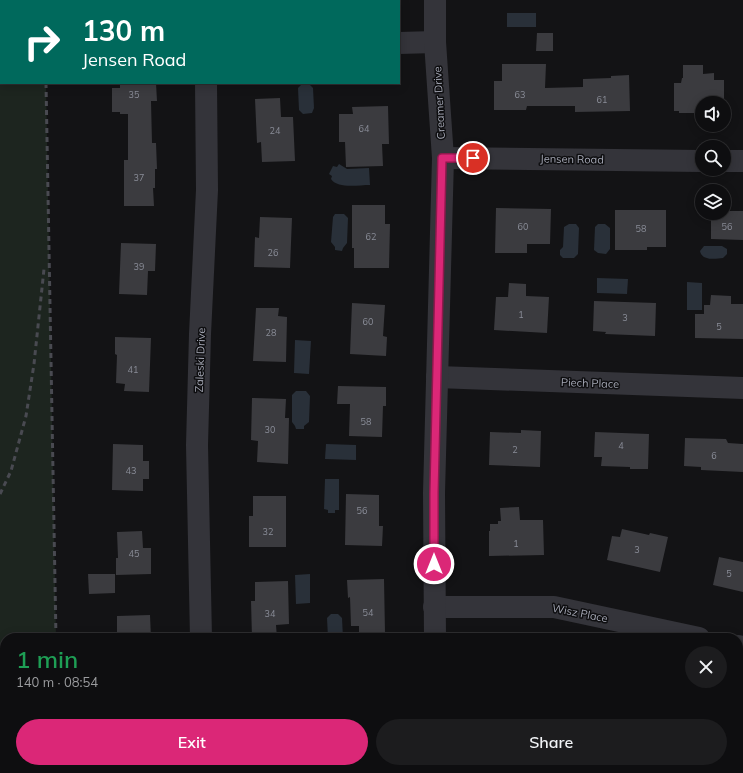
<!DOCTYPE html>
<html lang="en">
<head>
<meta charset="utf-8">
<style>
	:root { --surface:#0e0e10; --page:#1c1c1e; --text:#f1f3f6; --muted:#9b9c9f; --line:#2e2e30; --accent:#db2777 }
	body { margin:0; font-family:Mulish,sans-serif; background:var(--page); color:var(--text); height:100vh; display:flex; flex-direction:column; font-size:15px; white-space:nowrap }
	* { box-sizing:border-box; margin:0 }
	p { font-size:13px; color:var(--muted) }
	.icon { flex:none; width:22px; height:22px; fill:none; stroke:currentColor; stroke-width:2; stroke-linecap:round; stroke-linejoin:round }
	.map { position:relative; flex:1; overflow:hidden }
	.details { position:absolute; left:0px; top:633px; width:743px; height:140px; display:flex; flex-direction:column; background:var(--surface); border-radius:16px 16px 0 0; box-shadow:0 2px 10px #0003,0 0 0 1px var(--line) }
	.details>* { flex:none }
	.top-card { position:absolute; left:0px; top:0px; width:400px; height:84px; box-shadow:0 2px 10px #0003,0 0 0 1px var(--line); background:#00695c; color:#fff; overflow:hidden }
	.controls { position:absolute; left:695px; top:96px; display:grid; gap:8px }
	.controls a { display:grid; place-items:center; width:36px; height:36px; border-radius:50%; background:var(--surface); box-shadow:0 2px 10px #0003,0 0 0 1px var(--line); font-size:20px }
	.pin { position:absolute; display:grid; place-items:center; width:34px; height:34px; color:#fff; margin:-17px; border:2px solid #fff; border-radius:50%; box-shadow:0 1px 4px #0007 }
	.me { position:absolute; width:44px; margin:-22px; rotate:0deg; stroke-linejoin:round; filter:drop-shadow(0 0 3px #0008) }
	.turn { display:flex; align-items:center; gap:14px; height:84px; padding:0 16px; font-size:18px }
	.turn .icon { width:52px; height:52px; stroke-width:2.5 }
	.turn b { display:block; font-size:28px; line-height:34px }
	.round { display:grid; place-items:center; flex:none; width:42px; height:42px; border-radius:21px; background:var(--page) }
	.headline { display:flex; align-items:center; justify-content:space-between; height:68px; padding:0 16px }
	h1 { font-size:24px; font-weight:600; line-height:30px; color:#1e9e55 }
	.cta { display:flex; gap:8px; margin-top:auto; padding:8px 16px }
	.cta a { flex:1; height:46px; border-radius:24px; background:var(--accent); color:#fff; font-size:16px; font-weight:600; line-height:46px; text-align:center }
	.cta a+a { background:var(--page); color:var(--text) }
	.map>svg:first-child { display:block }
</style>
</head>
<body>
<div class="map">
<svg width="743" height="773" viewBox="0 0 743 773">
	<rect width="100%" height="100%" fill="#131315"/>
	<path fill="#1d251f" d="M0,0H44L1,1V83H46L56,638H5V768H58L59,773H0Z"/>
	<g fill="#293039">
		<rect x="507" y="13" width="29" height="14"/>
		<path d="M302,84H309L313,88L314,108L312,113L303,114L299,110L298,88Z"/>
		<path d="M339,164L347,169L369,168L370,185C357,185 338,189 331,179L332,176L329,174L333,166L337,167Z"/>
		<path d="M335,214H344L348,218L347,243L343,248L342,251L335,250V247L331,242L333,217Z"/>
		<path d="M569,224H576L579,228L578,254L574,258H563L560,255V250L563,247L564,227Z"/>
		<path d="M598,224H605L610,228V249L606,254L598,253L594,250L595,227Z"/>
		<path d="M704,246H722L727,249V254L723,258C715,259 702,261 700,251Z"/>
		<path d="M597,278L628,279L627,294L597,293Z"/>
		<path d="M687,282L702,283V310H687Z"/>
		<path d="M295,340L311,341L309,374L294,373Z"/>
		<path d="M296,391H306L310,396L309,422L304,426V429H296L295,426L292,422V395Z"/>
		<path d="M326,444L356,445V460L325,459Z"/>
		<path d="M325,479H339V510H335V513H328V510L324,509Z"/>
		<path d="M310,574V603L296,604L295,575Z"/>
		<path d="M331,614H338L342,618L343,638H328L327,618Z"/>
	</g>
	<g fill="#3b3b3f">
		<path d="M537,33H553V51H536Z"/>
		<path d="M502,64H546L545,88L583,87V79L611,78V76L629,75L630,111L575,112V106H527L526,110H494V81H502Z"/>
		<path d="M683,65H703V74L714,73V80H724V108V103H702V113H679V111H674V83H681L682,78H683Z"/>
		<path d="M120,83H156L157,101H151L152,143H156L157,169H155V188H153L154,206H124V160H128V114H120V112H112V88H120Z"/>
		<path d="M280,98L281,117H293L295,161L262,162L261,142L257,143L255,99Z"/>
		<path d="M388,106L389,144H382L383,166L346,167L345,142H339V114H353L352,107Z"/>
		<path d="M352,205H385V224H390L389,268H354V248H352Z"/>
		<path d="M496,208L551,209L550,244H527V253H495Z"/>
		<path d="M615,210H666V247H647V250H615Z"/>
		<path d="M724,211H743V240L711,239V213H724Z"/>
		<path d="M260,217L292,218L290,268L254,267L255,237L259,238Z"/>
		<path d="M121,243L156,244L155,271H148L147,295L119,294Z"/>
		<path d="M509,283L526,284V296L549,297L547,333L494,330L496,297H508Z"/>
		<path d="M711,295L731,296V304H743V339L695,338V314H704V305H710Z"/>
		<path d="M594,301L656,303L655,336L605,334L606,332L593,331Z"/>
		<path d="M352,303L385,305L383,336L387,337L386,356L350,354Z"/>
		<path d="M256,308H279L278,316L287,317L286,362L253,361Z"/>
		<path d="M115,337L151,338L149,392L124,391L125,384L116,383L117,355L115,354Z"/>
		<path d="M338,386L386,387V406H383L382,437L349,436L350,404H337Z"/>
		<path d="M252,398L286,399L285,418H289L288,464L257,462L258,441L251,440Z"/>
		<path d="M521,430L541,431L540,467L489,465L490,432L521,433Z"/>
		<path d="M595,432L649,434L648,469H630V467L601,466L602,457H594Z"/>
		<path d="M685,438L726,439L728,443L743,444V472L701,470V467L684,466Z"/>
		<path d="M113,444L143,445V461H149V479H143V491L112,490Z"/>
		<path d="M346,494L379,495V526H383L382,546L345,545Z"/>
		<path d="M253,496H286V547H249V516H253Z"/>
		<path d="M519,507L520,520H543L544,555L489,556V531H490V524H498V521H501L500,508Z"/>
		<path d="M622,529L649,535L650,533L668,537L660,572L607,560L612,536L620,537Z"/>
		<path d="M142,531L143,548H151V574L116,575V558H118L117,532Z"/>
		<path d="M719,557L743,562V592L713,585Z"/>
		<path d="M88,574H115V593L89,594Z"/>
		<path d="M384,579L385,633L359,634V626H351L350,597L348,598L347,580Z"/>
		<path d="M288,581L289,624L276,625L277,638H252L251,601H255V582Z"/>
		<path d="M150,615L151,638H117V616Z"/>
	</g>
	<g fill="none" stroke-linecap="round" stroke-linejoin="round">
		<g stroke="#34343a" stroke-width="22">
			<path d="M205,0V1"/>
			<path d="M399,43L435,42"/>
			<path d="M443,158L702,161"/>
			<path d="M724,161H743"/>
			<path d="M437,377L743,388"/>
			<path d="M434,607H554L699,638"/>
			<path d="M201,638L197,445L200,334L207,190L206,83"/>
			<path d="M435,638L434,493L443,158L435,42V0"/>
			<path d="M738,646L743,647"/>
			<path d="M205,768V773"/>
			<path d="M436,768L437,773"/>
		</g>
		<g stroke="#494a51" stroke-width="3" stroke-dasharray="5 4" stroke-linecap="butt">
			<path d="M44,0V1"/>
			<path d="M46,83L56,638"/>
			<path d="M0,494L11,471L26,416L34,364L44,269"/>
			<path d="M58,768L59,773"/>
		</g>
	</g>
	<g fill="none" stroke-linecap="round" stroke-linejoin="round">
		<g stroke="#8e194d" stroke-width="10">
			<path id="route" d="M434,564V493L442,158H473"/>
		</g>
		<use href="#route" stroke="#db2777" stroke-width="7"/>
	</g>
	<g text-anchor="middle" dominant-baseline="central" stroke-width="3" stroke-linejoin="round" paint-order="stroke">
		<g font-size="9" fill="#8a8d98">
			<text x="134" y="94">35</text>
			<text x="520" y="94">63</text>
			<text x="602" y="99">61</text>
			<text x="364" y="128">64</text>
			<text x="275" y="130">24</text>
			<text x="139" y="177">37</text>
			<text x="523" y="226">60</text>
			<text x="727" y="226">56</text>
			<text x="641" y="228">58</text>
			<text x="371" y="236">62</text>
			<text x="273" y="252">26</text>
			<text x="139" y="266">39</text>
			<text x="521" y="314">1</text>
			<text x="625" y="317">3</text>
			<text x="368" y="321">60</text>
			<text x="719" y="326">5</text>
			<text x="271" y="332">28</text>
			<text x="133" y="369">41</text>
			<text x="366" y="421">58</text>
			<text x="270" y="429">30</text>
			<text x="621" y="445">4</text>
			<text x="515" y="449">2</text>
			<text x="714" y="455">6</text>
			<text x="131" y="470">43</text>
			<text x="362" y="510">56</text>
			<text x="268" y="531">32</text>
			<text x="516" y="543">1</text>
			<text x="637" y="549">3</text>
			<text x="134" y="553">45</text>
			<text x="729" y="573">5</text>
			<text x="368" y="612">54</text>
			<text x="270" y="613">34</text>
		</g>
		<g font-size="11" fill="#a5a8b5" stroke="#0e0e10">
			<text transform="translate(439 103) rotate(-93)">Creamer Drive</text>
			<text transform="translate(572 159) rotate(1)">Jensen Road</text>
			<text transform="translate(200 360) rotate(-88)">Zaleski Drive</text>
			<text transform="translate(590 383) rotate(2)">Piech Place</text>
			<text transform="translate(580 613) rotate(11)">Wisz Place</text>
		</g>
	</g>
</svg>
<div class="controls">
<a><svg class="icon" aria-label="sound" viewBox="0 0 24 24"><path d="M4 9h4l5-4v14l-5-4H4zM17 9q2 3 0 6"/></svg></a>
<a><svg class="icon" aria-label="search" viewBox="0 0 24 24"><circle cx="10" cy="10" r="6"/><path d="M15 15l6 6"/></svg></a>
<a><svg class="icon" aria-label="layers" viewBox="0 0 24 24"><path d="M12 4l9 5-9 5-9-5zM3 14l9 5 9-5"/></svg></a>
</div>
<div class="pin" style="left:473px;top:158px;background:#d93025"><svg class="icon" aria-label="arrive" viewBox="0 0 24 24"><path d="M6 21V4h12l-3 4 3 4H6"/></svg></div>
<svg class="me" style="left:434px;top:564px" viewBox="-20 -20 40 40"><circle r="17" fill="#db2777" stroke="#fff" stroke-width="3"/><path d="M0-11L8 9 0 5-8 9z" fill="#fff"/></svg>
<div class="top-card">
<div class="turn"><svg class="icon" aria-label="right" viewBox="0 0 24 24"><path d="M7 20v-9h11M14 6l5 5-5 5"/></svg><div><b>130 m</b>Jensen Road</div></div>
</div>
<section class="details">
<div class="headline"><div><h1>1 min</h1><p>140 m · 08:54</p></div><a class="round"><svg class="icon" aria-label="close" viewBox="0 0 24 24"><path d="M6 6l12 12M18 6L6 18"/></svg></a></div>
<div class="cta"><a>Exit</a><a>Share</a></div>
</section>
</div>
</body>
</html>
